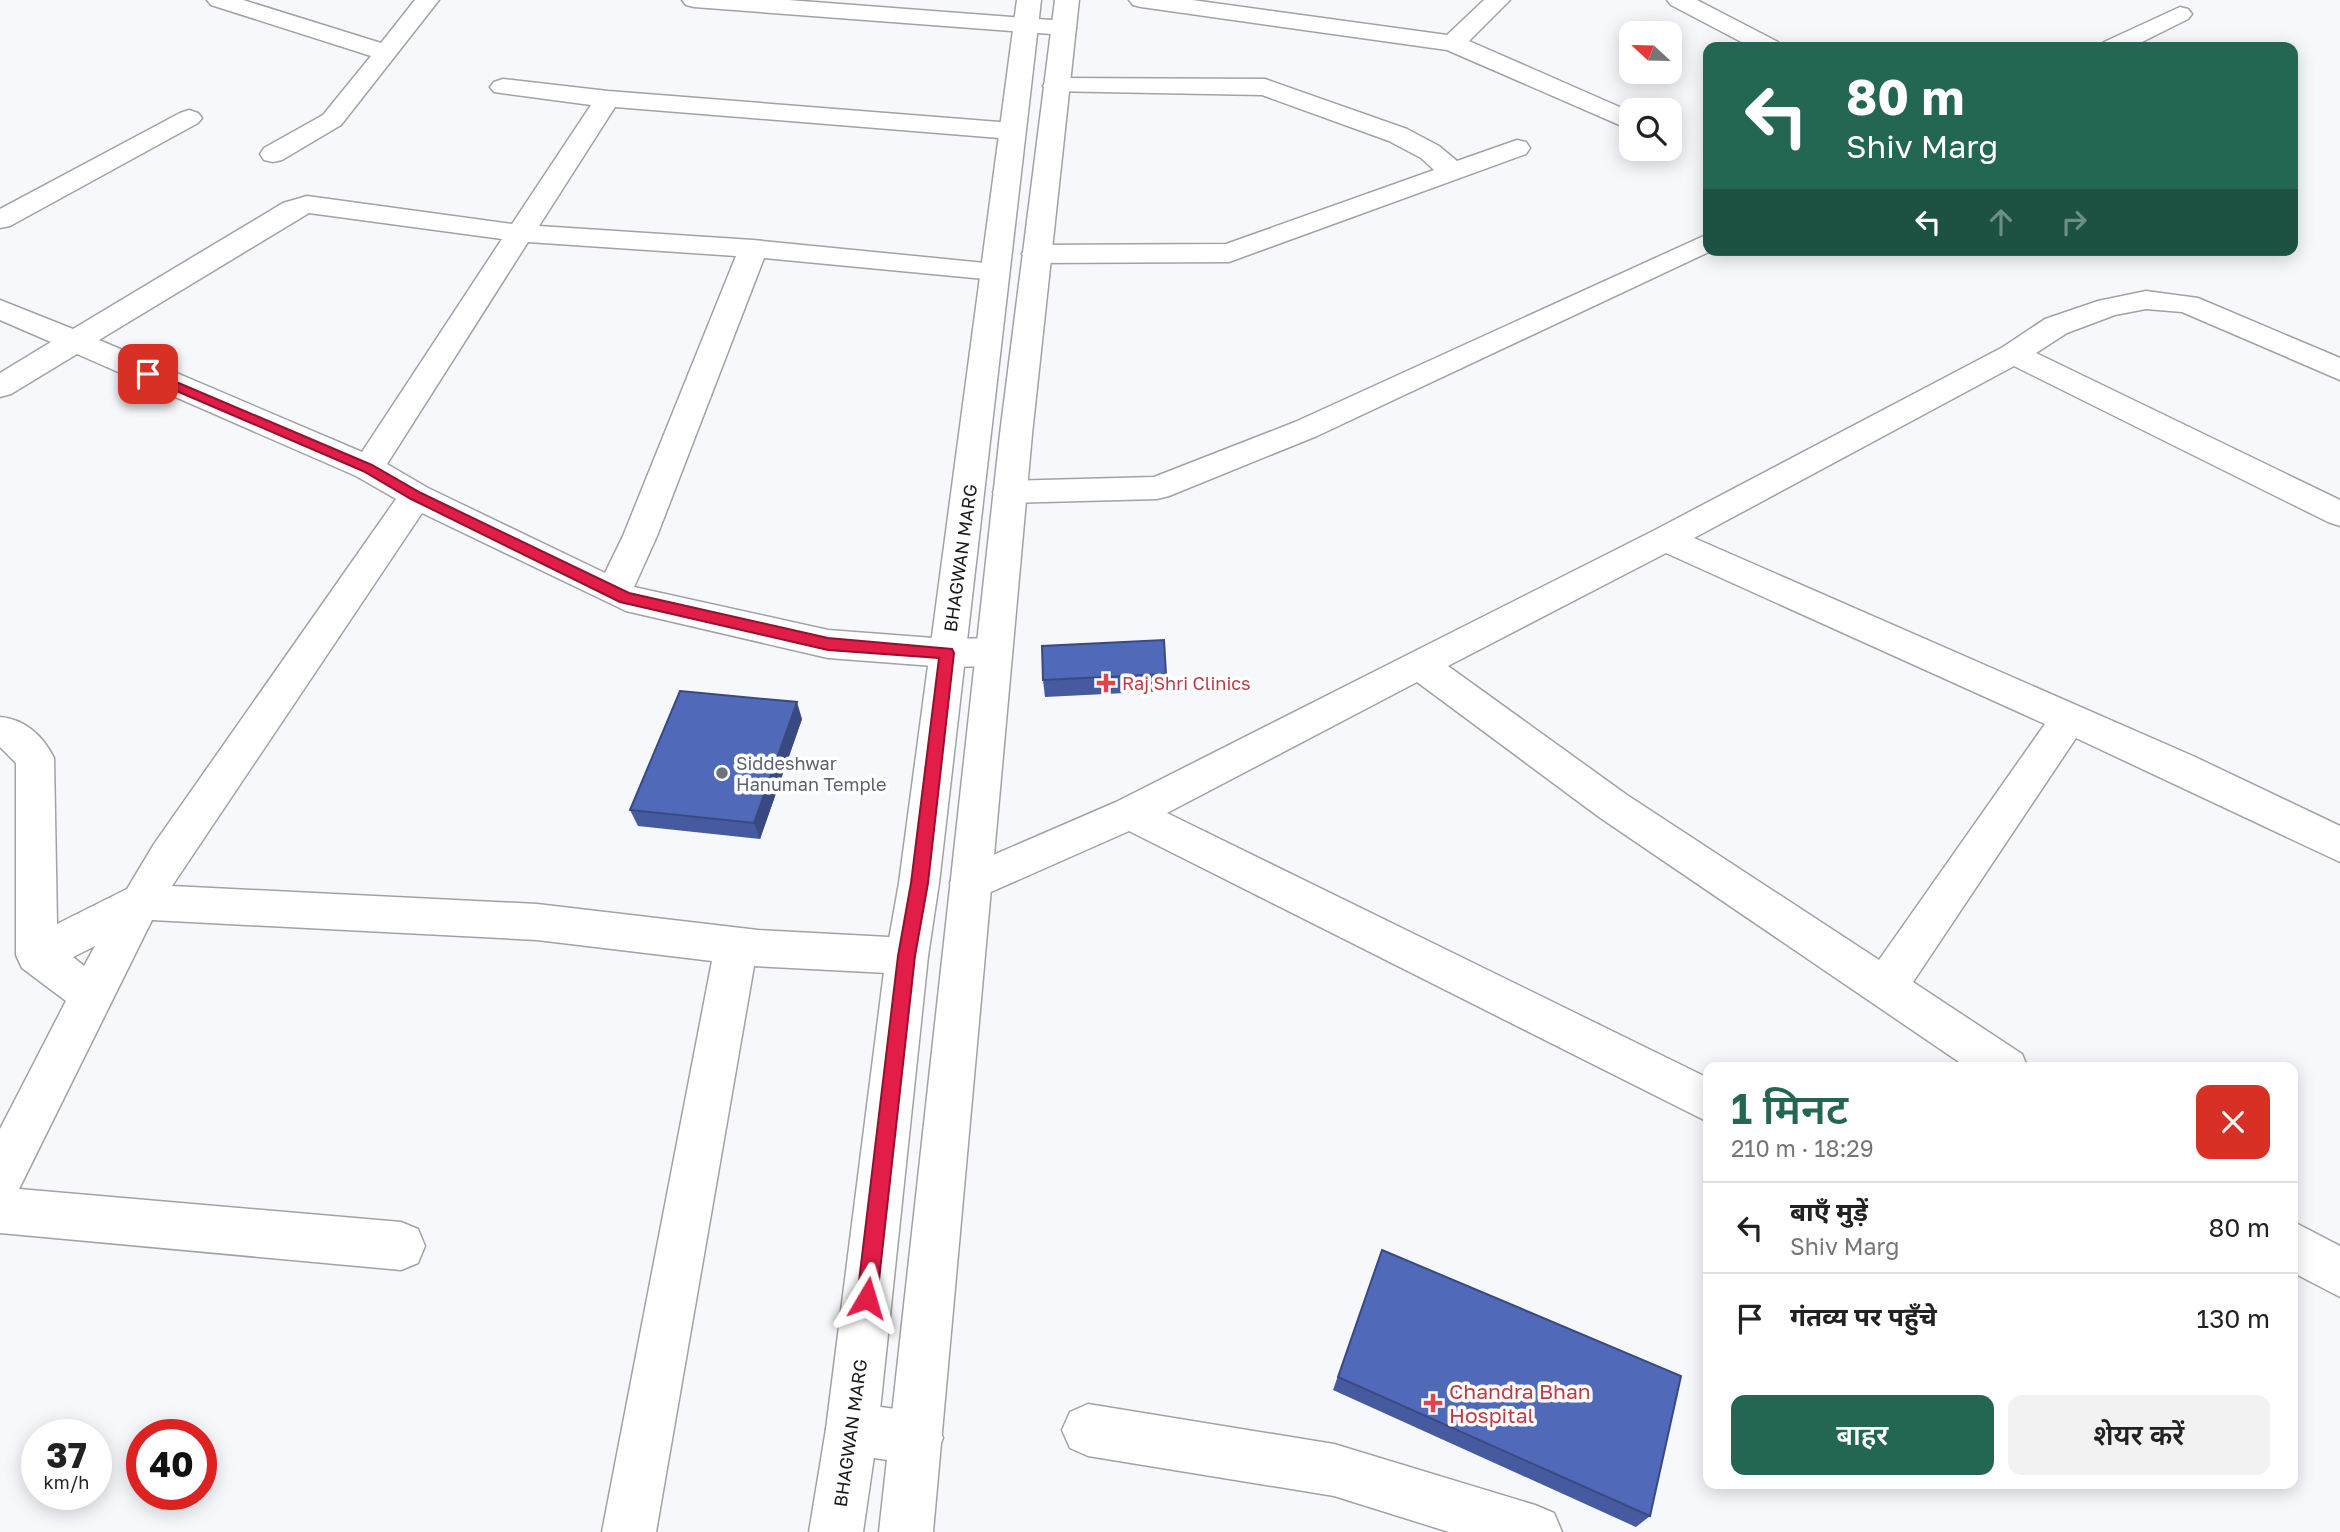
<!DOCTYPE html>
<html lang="hi">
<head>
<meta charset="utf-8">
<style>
	:root { --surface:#fff; --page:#f2f2f2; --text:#222; --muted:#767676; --line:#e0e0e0; --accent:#246654 }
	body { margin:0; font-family:"Golos Text","Noto Sans Devanagari",sans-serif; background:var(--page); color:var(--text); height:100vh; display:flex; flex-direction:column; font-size:26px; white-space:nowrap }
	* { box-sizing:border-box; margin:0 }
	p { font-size:23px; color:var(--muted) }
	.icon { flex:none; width:38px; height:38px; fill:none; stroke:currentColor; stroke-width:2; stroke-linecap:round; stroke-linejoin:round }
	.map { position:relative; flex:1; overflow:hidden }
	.side { position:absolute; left:1703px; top:1062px; width:595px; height:427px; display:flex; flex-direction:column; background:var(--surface); border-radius:14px; box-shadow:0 4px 18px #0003 }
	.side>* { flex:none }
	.top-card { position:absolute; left:1703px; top:42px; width:595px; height:214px; border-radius:14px; box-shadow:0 4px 18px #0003; background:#246654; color:#fff; overflow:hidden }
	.needle { width:46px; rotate:292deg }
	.tools { position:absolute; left:1619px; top:21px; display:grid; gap:14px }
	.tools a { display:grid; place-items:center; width:63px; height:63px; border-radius:14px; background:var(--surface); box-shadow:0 4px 18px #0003; font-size:35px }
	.speed { position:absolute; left:21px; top:1419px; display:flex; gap:14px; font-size:35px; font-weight:700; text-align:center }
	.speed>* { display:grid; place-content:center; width:91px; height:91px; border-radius:50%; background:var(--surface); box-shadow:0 4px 18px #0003; line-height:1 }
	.speed small { font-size:18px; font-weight:400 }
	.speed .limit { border:10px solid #d22; background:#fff; color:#111 }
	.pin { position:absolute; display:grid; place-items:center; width:60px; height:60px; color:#fff; margin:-30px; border-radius:14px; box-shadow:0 4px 10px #0006 }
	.me { position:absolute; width:77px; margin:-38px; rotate:7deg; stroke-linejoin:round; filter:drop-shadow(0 0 5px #0008) }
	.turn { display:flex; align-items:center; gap:24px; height:147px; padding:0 28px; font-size:32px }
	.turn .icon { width:91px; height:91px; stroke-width:2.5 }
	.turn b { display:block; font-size:49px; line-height:60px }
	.lanes { display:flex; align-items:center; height:66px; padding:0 28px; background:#0003; justify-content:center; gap:35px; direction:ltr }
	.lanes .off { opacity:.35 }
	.round { display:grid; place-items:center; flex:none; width:74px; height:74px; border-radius:14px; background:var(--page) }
	.headline { display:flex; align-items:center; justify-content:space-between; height:119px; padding:0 28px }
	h1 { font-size:42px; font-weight:600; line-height:52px; color:var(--accent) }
	.primary-button { display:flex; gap:14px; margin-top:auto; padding:14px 28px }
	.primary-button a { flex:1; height:80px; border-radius:14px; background:var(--accent); color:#fff; font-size:28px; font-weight:600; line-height:80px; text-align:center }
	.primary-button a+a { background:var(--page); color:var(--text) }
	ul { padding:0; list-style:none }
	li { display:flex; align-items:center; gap:21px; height:91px; padding:0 28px; border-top:2px solid var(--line) }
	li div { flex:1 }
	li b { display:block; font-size:26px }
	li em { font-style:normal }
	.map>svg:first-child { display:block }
</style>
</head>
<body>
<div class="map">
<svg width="2340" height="1532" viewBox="0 0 2340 1532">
	<rect width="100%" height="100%" fill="#f7f8fb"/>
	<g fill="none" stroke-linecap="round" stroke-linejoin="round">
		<g stroke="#a1a2a4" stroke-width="3">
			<g id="minor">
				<path d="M207,0H243L381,43L415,0H439L341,125L282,160L273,162L264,160L260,154L264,148L323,115L371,56L211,5Z"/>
				<path d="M682,0H788L1064,21L1072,23L1076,28L1072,33L1064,35L694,7L686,5Z"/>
				<path d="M1129,0H1192L1447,35L1484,0H1510L1469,41L1631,112V130L1447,50L1141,7L1133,5Z"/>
				<path d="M1667,0H1697L1778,42L1781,47H1751L1671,5Z"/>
				<path d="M2180,7L2188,9L2192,14L2188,19L2132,47H2101L2104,42Z"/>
				<path d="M1056,78L1265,79L1407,129L1439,146L1457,161L1517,140L1526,142L1530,148L1526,154L1229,262L1036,263L1026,260L1022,254L1026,248L1036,245L1226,244L1434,170L1421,158L1389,141L1262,95L1047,91L1043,86L1047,81Z"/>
				<path d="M503,79L608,91L1012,123L1021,125L1025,131L1021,137L1012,139L615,107L539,226L753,240L1005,265L1009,271L1005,277L995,280L764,258L657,536L634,587L828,630L947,639L994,638L1007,642L1012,652L1007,662L994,666L947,667L828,658L626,611L422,513L172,886L537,904L758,930L907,938L922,943L928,956L922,969L907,974L754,966L656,1532H602L712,961L537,940L152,920L19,1189L401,1222L418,1229L425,1246L418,1263L401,1270L0,1233V1129L66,1001L22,968L16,955V763L0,747V717C25,719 43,736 54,758L57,924L127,889L154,844L396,499L356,476L77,354L11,394L0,397V373L51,342L0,320V300L73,329L283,203L307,196L512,224L591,105L494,92L490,87L494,82ZM309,213L502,239L362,452L99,340ZM528,242L736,256L623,536L605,573L428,488L387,464ZM95,946L84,966L73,957Z"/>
				<path d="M189,110L198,113L202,118L198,123L10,226L0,228V209L180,113Z"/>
				<path d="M1708,234V250H1713L1317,436L1169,496L1157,499L1010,503L998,500L993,492L998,484L1010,481L1154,477L1295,422Z"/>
				<path d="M2146,291L2198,298L2340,358V380L2182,312L2146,309L2115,315L2067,333L2036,353L2340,500V526L2328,522L2014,366L1694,538L2193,756L2340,826V862L2076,738L1913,982L2022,1054L2028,1068H1968L1599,817L1417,682L1167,813L1708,1078V1122L1129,831L984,895L970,900L956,895L950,883L956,871L1116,802L1653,531L2003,347L2045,319L2098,301ZM1666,553L2045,724L1879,960L1627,795L1448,666Z"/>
				<path d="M2292,1221L2340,1246V1297L2292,1272Z"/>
				<path d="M852,1403L917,1412L935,1420L943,1438L935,1456L917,1464L852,1455L834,1447L826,1429L834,1411Z"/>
				<path d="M1088,1404L1334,1444L1535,1505L1554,1513L1562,1532H1449L1334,1496L1088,1456L1070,1448L1062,1430L1070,1412Z"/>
			</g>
		</g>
		<g stroke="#a1a2a4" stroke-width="3">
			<g id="tertiary">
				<path d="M1017,0H1041L939,883L928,956L878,1429L863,1532H809L826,1429L886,956L899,883Z"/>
				<path d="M1055,0H1079L1032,434L933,1532H879L1000,434Z"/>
			</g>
		</g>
		<use href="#minor" fill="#fff" fill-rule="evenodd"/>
		<use href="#tertiary" fill="#fff" fill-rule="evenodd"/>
	</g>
	<g fill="#465a9f">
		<path d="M1166,674V691L1045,697L1043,680Z"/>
		<path d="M802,719L760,839L638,826L630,810Z"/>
		<path d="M1382,1250L1650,1516L1636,1527L1333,1390Z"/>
	</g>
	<path fill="#394a82" d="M797,702L802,719L760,839L754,823Z"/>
	<g fill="#5169b9" stroke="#394a82" stroke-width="2">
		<path d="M1164,640L1166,674L1043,680L1042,646Z"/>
		<path d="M680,691L797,702L754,823L630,810Z"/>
		<path d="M1382,1250L1681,1376L1650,1516L1338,1377Z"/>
	</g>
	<path fill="#e11d48" stroke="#92132f" stroke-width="2" d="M148,370L372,465L421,493L629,593L828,638L952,649L954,653L928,883L915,956L877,1298L874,1305L867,1308L860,1305L857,1298L898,956L911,883L939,658L828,650L620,602L411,499L363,471L144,377V372Z"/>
	<g fill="#e0444e" stroke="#fff" stroke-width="2.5">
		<path d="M1102.5 672.5h7v7h7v7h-7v7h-7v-7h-7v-7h7z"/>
		<path d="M1429.5 1392.5h7v7h7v7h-7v7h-7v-7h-7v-7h7z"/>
	</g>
	<circle fill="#6b7280" stroke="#fff" stroke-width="2.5" cx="722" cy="773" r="7"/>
	<g text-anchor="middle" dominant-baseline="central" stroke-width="7" stroke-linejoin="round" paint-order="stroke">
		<g font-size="18" fill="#1a1a1b" stroke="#fff">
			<text transform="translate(960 558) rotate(-82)">BHAGWAN MARG</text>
			<text transform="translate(850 1433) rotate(-82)">BHAGWAN MARG</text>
		</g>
		<g font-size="18" fill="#be3a42" stroke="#fff" text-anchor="start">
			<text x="1122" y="683">Raj Shri Clinics</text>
		</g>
		<g font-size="18" fill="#5b616d" stroke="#fff" text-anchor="start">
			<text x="736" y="763">Siddeshwar<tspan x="736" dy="21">Hanuman Temple</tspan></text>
		</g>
		<g font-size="21" fill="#be3a42" stroke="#fff" text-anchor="start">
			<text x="1449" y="1391">Chandra Bhan<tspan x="1449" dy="24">Hospital</tspan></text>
		</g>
	</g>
</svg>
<div class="tools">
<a><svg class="needle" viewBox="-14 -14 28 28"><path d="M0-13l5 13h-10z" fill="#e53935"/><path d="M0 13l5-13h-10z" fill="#767676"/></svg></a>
<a><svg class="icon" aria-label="search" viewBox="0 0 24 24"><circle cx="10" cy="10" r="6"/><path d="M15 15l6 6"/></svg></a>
</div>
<div class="speed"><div>37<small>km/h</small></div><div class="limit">40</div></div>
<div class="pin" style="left:148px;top:374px;background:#d93025"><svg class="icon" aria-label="arrive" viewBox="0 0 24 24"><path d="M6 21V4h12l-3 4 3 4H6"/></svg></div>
<svg class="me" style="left:867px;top:1298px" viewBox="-20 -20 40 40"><path d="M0-17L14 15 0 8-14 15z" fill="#e11d48" stroke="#fff" stroke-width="4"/></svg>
<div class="top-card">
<div class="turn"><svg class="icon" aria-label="left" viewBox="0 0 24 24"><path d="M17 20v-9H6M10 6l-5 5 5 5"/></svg><div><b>80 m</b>Shiv Marg</div></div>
<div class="lanes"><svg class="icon" aria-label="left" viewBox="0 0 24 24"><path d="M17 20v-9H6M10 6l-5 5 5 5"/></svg><svg class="icon off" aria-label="ahead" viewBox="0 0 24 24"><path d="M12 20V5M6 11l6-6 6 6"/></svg><svg class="icon off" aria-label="right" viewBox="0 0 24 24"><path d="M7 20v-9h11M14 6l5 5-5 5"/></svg></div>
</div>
<section class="side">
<div class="headline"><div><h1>1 मिनट</h1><p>210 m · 18:29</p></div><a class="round" style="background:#d93025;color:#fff"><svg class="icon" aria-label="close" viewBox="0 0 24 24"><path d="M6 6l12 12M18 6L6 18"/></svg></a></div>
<ul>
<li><svg class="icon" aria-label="left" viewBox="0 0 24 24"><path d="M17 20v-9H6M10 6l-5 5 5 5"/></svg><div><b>बाएँ मुड़ें</b><p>Shiv Marg</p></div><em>80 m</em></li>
<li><svg class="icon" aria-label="arrive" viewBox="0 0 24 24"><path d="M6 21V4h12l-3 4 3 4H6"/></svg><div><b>गंतव्य पर पहुँचे</b></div><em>130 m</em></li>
</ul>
<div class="primary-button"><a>बाहर</a><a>शेयर करें</a></div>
</section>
</div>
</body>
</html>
